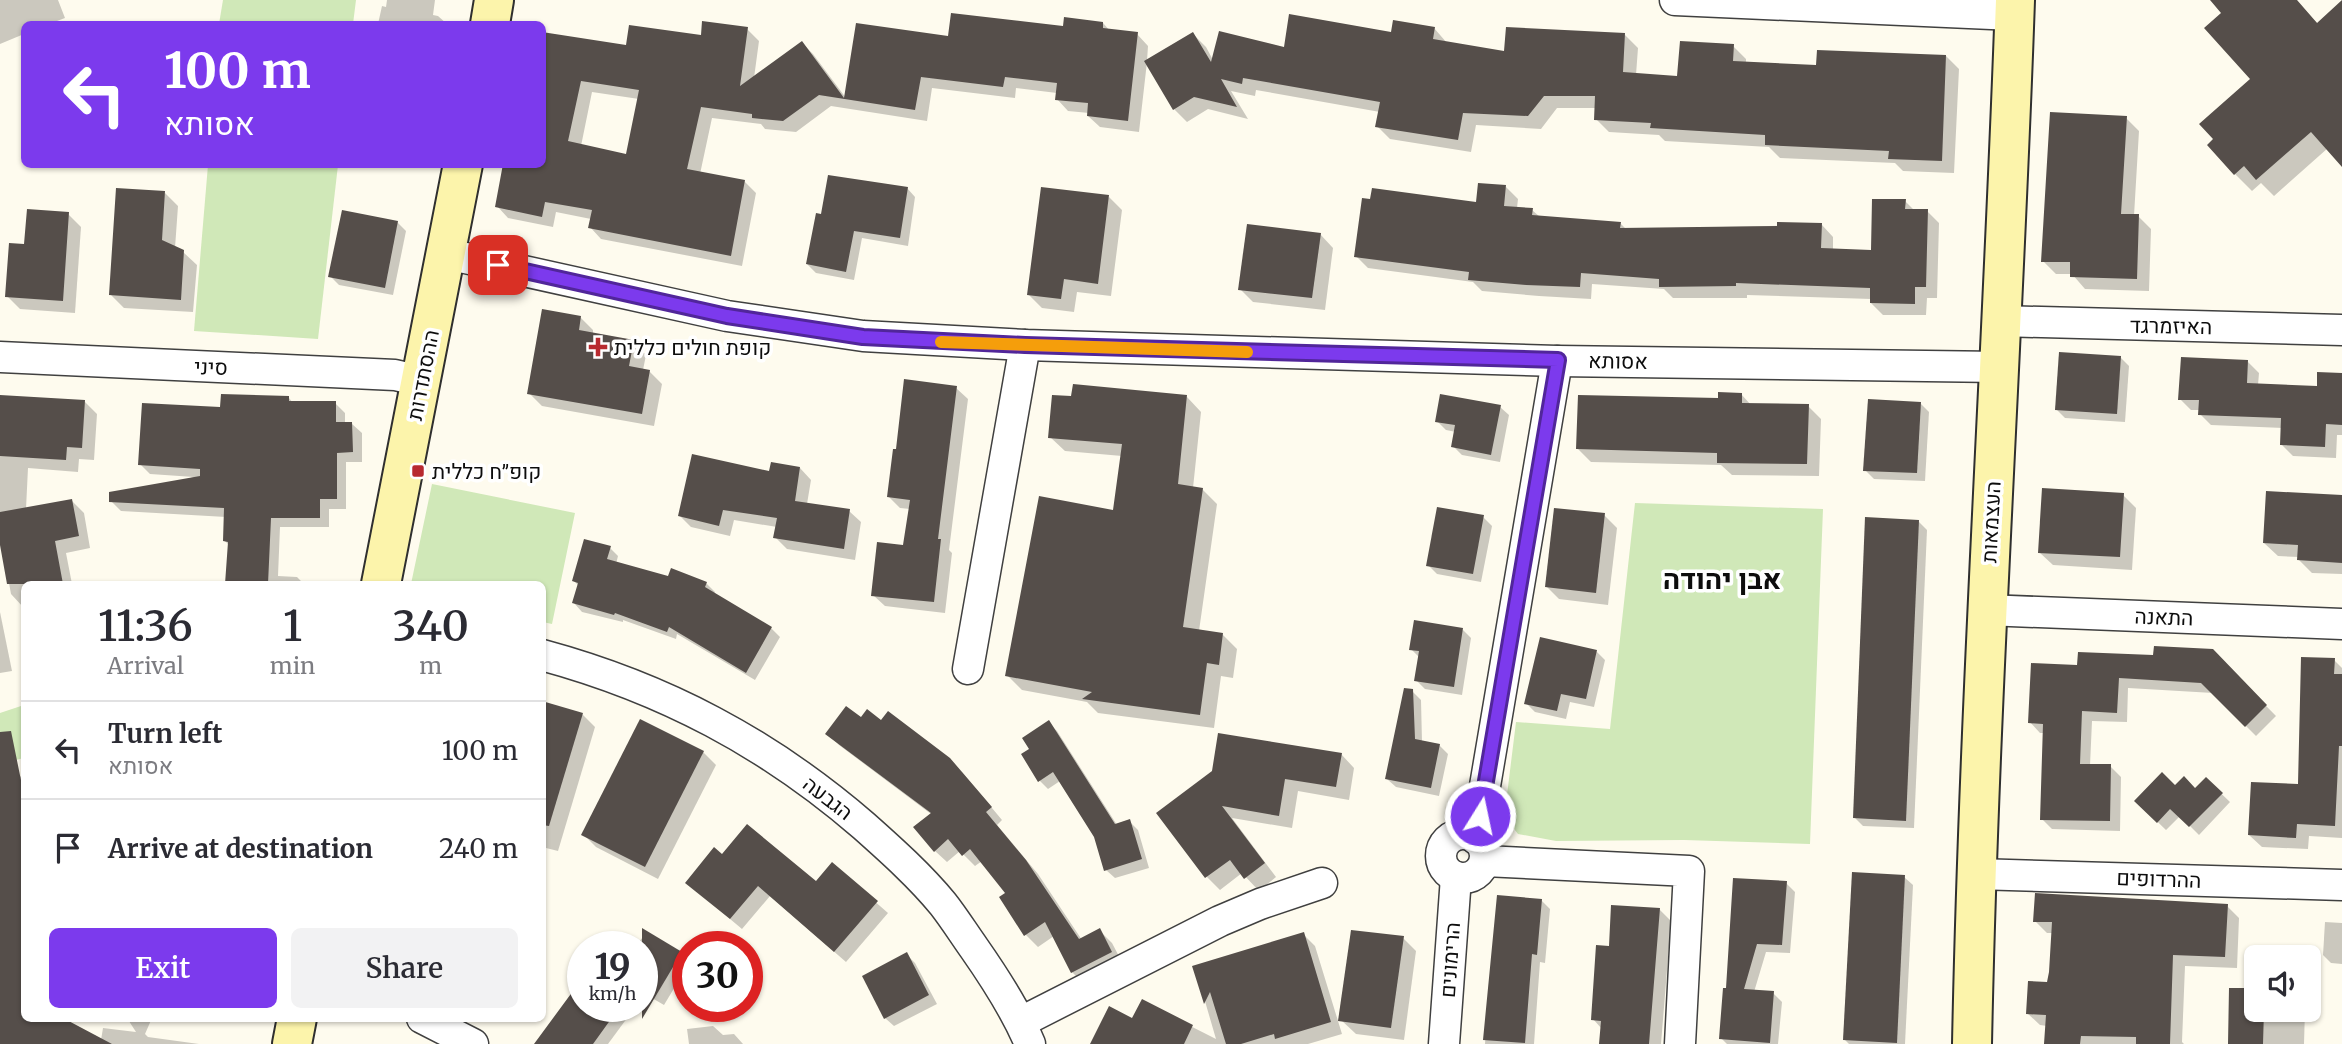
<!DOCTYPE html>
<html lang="en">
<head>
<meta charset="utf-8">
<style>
	:root { --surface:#fff; --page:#f2f2f3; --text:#2b2b33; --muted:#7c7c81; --line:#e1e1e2; --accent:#7c3aed }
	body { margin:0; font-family:Merriweather,Heebo,serif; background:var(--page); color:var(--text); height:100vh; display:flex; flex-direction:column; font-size:26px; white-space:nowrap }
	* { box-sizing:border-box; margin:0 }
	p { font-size:23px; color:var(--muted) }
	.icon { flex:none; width:38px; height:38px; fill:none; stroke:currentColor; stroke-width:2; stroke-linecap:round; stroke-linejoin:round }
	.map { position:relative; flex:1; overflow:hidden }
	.drawer { position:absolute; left:21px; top:581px; width:525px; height:441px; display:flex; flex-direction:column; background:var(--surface); border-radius:10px; box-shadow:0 2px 5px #0004 }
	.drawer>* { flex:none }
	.banner { position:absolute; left:21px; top:21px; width:525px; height:147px; border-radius:10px; box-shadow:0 2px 5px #0004; background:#7c3aed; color:#fff; overflow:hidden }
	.controls { position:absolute; left:2244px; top:945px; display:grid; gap:14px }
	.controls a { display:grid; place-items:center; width:77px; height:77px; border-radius:10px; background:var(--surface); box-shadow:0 2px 5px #0004; font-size:35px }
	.speed { position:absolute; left:567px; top:931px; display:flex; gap:14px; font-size:35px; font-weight:700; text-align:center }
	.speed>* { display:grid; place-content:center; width:91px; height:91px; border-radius:50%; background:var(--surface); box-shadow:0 2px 5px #0004; line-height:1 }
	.speed small { font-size:18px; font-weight:400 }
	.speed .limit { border:10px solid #d22; background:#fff; color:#111 }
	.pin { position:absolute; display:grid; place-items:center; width:60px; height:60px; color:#fff; margin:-30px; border-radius:14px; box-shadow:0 4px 10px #0006 }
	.me { position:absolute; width:77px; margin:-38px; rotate:10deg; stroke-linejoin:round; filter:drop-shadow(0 0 5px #0008) }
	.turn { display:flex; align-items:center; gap:24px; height:147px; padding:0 28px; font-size:32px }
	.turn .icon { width:91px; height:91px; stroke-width:2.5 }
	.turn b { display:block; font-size:49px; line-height:60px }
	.eta { display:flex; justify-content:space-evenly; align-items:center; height:119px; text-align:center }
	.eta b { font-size:42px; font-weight:600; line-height:49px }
	.cta { display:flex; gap:14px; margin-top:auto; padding:14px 28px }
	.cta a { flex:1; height:80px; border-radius:10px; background:var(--accent); color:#fff; font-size:28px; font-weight:600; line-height:80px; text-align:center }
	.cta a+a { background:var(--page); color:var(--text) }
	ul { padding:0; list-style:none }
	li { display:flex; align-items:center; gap:21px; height:98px; padding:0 28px; border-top:2px solid var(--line) }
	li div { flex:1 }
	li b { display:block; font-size:26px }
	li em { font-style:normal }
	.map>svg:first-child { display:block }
</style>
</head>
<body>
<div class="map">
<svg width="2342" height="1044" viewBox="0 0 2342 1044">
	<rect width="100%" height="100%" fill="#fefbee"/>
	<g fill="#d0e8b8">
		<path d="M223,0H356L353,24H219Z"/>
		<path d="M208,165H338L318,339L194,331Z"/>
		<path d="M432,484L575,513L552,624L543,622L542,584H411Z"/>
		<path d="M1635,503L1823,509L1810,844L1684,840L1556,841L1518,834L1511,825L1506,803L1516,722L1610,729Z"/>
		<path d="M24,705V758L0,764V713Z"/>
	</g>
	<g fill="#0003" fill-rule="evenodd">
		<path d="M0,0H58L65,18L49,24H24V34L0,44Z"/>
		<path d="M387,0H435L433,15L438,16L447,24H378L382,6L386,7Z"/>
		<path d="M2221,0H2296L2318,24L2342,3V164L2328,148L2274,196L2261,183L2252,191L2235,174L2252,79L2224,13Z"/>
		<path d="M1103,23L1110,31L1137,34L1148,46L1147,61L1193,34L1206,47L1213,60L1434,28L1447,43L1506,53L1625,35L1638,48L1636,75L1679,78L1733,46L1746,59V63L1818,66L1946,56L1959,69L1954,173L1903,171L1895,163L1780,158L1769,147L1665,141L1659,135L1609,132L1596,119V108H1557L1541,129L1476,125L1471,152L1390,139L1377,126L1380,112L1256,90L1255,96L1231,91L1248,119L1208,109L1187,122L1174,109L1147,62L1139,132L1100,127L1088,116L1089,113L1068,111L1057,99V93L1016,88L1015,98L932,88L927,121L831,106L796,132L765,129L761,124L712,118L700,174L744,181L756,193L742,266L601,239L590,227L591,219L556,212L553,227L508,218L497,206L542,164V34L628,47L747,29L759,41L754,78L802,43L813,54L846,98L950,38ZM592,92L639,99L627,156L581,146Z"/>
		<path d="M2126,118L2139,131L2134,216H2138L2151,229L2149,291L2085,289L2072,274H2056L2043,261Z"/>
		<path d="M1506,187L1518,199L1517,208L1532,210L1540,217L1620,223L1626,229L1822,225L1833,237V250L1872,252L1905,201L1915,211H1927L1939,223L1937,298H1927L1926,315H1883L1871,303V299L1747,295V298H1673L1664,289L1592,284L1591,299L1539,296L1482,291L1473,282L1368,268L1356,256L1478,204Z"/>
		<path d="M907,188L915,197L908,246L862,238L854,280L816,273L807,264L823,216Z"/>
		<path d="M165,193L178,206L175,248L183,252L197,265L193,312L124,308L111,295Z"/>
		<path d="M1109,197L1122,210L1111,296L1077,292L1074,312L1042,308L1028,294Z"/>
		<path d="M68,214L81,227L75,313L20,309L7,296L26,246Z"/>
		<path d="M397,222L406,231L393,295L339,285L330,276Z"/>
		<path d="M1320,234L1333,248L1325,310L1253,302L1240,289Z"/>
		<path d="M580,317L593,330V334L633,341L646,355L643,370L649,371L662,384L654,426L542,406L529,393Z"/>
		<path d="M2120,357L2129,366L2125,422L2065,418L2057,410Z"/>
		<path d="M2248,362L2259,373L2258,385L2318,388L2342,375V435H2337L2336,458L2293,456L2282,445L2283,428L2211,425L2200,414V410H2191L2180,399Z"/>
		<path d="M956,388L968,399L949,550L952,553L945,613L885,606L873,595L904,547L910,509L900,508L888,496L897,451Z"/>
		<path d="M1741,394L1751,405L1808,406L1821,419L1819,476L1732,475L1721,465L1591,462L1578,449Z"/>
		<path d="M0,397L85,402L97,414L94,460L79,459L78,472L28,468L26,509L72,501L84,513L90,548L66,553L72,584H24L23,607L11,594L0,535Z"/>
		<path d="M1187,397L1201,412L1193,488L1202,489L1217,504L1199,631L1222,634L1237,649L1233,678L1221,676L1214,728L1098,713L1087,702L1022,690L1007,675L1114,512L1122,456L1065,451L1050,437Z"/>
		<path d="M289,398L293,403H335L345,413V424H352L362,433V462H346V509H329V527H280L278,576L297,577L304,584H227L229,545L225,541L226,517L121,511L111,501L194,477L150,474L140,464L222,409Z"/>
		<path d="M1920,403L1929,412L1925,481L1874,479L1865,470Z"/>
		<path d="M1500,407L1509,415L1500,462L1462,455L1453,446L1456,432L1446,430L1437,421Z"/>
		<path d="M800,468L811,480L807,504L849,511L861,522L855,560L787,549L775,537L777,527L734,520L730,536L691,527L680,516L771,473Z"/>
		<path d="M2123,495L2136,508L2132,570L2053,565L2039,552Z"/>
		<path d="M2342,497V574L2312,573L2299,560V557L2278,556L2264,543Z"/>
		<path d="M1604,515L1617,528L1608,605L1559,599L1546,586Z"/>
		<path d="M1483,517L1492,526L1481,582L1437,574L1428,565Z"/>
		<path d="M1918,521L1927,530L1914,828L1863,826L1854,817Z"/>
		<path d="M610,548L618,556L616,564L669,578L706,583L715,592L714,594L771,628L780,637L755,680L677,634L676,639L623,620V622L582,612L574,603L579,586L574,581Z"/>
		<path d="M0,612L12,671L0,673Z"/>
		<path d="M1463,630L1471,638L1462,695L1425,689L1416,680L1420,658L1411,649Z"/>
		<path d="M1596,651L1605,660L1594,707L1570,702L1566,719L1535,712L1526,703Z"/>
		<path d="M2212,651L2276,716L2256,736L2213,693L2128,688L2127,722L2092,721L2090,766H2110L2121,777L2120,831L2052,829L2042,819L2044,733H2040L2030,722L2079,667Z"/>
		<path d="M2334,660L2342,668V838L2309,836L2308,849L2262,847L2249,835L2299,786Z"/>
		<path d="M1412,691L1421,700L1422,742L1439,745L1448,754L1439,796L1396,787L1387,779Z"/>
		<path d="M542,703L582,714L595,727L558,851L542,847Z"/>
		<path d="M862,720L962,772L1002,820L997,825L1038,874L1082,940L1100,931L1112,943L1123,964L1084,984L1072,972L1054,936L1038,947L1026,935L1008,893L982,861L975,866L960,851L947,862L935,851L931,814L839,745L828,734Z"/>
		<path d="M1048,723L1057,731L1117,825L1129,821L1138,830L1149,868L1115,878L1106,870L1095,836L1060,781L1048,789L1040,781L1032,749Z"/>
		<path d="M703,752L716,765L658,879L596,847L583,834Z"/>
		<path d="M1341,754L1354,768L1349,800L1298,791L1292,828L1232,818L1276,877L1259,891L1242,873L1220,890L1207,877L1159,813Z"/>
		<path d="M19,775L24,780V1018L101,1040L103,1028L136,1032L127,1018H152L145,1034L148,1037L199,1044H0V779Z"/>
		<path d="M2206,779L2230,802L2199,835L2180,816L2166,830L2136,801L2175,788L2195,790Z"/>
		<path d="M722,856L816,883L832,864L888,913L846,962L770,896L742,929L687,883Z"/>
		<path d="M1904,877L1913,885L1905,1044H1849L1845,1040Z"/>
		<path d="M1786,883L1795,892L1790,953L1766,952L1754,992L1773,993L1782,1002L1778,1044H1727L1721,1038L1728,990Z"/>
		<path d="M1541,900L1550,909L1545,963L1540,962L1534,1044H1485L1489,983Z"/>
		<path d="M2227,906L2239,918L2237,968L2185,966L2182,1042L2184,1044H2045L2047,1026L2040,1025L2027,1013L2049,984L2053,933H2047L2035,921Z"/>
		<path d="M1659,909L1671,921L1661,1044H1601L1602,1029L1593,1019Z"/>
		<path d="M2325,922L2342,923V964L2331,963L2323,955Z"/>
		<path d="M646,933L681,953L688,960V965L664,1005L645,994L642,947H635Z"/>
		<path d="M1303,934L1315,946L1342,1034L1308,1044H1092L1133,1020L1143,1002L1216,1039L1195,967Z"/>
		<path d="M1403,938L1416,951L1404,1040L1356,1034L1340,1019Z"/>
		<path d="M907,955L915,963L937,1004L894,1026L885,1018Z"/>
		<path d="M583,1006H636L608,1044H542Z"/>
		<path d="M2256,1010H2305L2304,1044H2230Z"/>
		<path d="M713,1026L723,1035L734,1034L743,1044H689L687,1029Z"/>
	</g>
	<g fill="#554e4a" fill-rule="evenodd">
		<path d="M2210,0H2297L2317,23L2342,0V167L2311,132L2256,180L2244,166L2234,175L2207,145L2213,139L2199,124L2250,79L2204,28L2221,13Z"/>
		<path d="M951,13L1063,26L1064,17L1103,22V28L1138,32L1128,121L1087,116L1088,103L1055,100L1057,83L1005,77L1003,87L921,77L915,110L819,95L783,121L752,118V114L701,107L687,169L745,180L731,256L588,228L592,210L545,202L542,217L495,207L503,164H542V32L626,45L629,25L701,35L702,21L748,27L740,86L802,41L844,98L856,23L948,36ZM581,81L639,90L626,154L568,141Z"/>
		<path d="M1289,14L1391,32L1393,20L1435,27L1433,39L1504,51L1506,27L1625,33L1623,72L1677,76L1680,41L1734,44L1733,61L1816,65L1817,50L1946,55L1942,161L1888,159L1889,151L1765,145V135L1650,128L1651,123L1594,120L1595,96H1544L1528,116L1463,113L1458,140L1375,127L1380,102L1243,78L1242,84L1221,79L1237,107L1194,97L1173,110L1144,61L1193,32L1211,62L1219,31L1284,47Z"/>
		<path d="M2050,112L2127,116L2121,214H2139L2137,279L2070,277V262H2041Z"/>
		<path d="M828,175L908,187L900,238L854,231L846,272L806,264L816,213L821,214Z"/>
		<path d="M1478,183L1506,185L1504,206L1533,208L1532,215L1621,222L1620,228L1777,226V222L1822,223L1821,248L1871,250L1872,199H1906L1905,209H1928L1926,287H1915V304L1870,303V288L1736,283V286L1659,287V279L1581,273L1580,287L1526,285L1468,280L1469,272L1354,257L1362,198L1370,199L1372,188L1476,202Z"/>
		<path d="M1041,187L1109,195L1098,284L1064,279L1061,299L1027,295Z"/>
		<path d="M116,188L165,191L162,240L184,250L181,300L109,295Z"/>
		<path d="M27,209L69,212L63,301L5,297L9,243L24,244Z"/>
		<path d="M342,210L398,221L385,288L328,277Z"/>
		<path d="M1247,224L1321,233L1312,298L1238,290Z"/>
		<path d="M542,309L581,316L579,330L634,340L629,366L650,370L642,414L527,394Z"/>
		<path d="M2059,352L2121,356L2117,414L2055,410Z"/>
		<path d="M2181,357L2248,360L2247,383L2317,386V372L2342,373V425L2326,424L2325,447L2280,445L2281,418L2198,415L2199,400H2178Z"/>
		<path d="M904,379L957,386L938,539H941L934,602L871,596L877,542L903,545L910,500L887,497L893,449H896Z"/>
		<path d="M1073,384L1187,395L1178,484L1203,488L1183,627L1223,633L1219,665L1207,663L1200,715L1082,699L1092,692L1005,676L1039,496L1113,510L1122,444L1048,438L1052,395L1071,396Z"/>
		<path d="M1718,392L1742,393V403L1809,404L1807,464L1717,463V453L1576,449L1578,395L1718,398Z"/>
		<path d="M221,394L289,396V401H336V422H352L353,452L337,453V499H320V518H271L268,584H225L228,542L223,541L224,508L109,502V492L200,476V469L138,465L142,403L220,407Z"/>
		<path d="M1440,394L1501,405L1491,455L1451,447L1455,425L1435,422Z"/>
		<path d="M0,395L85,400L82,448L67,447L66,460L0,456Z"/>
		<path d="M1868,399L1921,402L1917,473L1863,471Z"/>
		<path d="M692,454L769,471L771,462L800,467L795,501L850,509L844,549L773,538L777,518L723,510L719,526L678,516Z"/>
		<path d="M2042,488L2124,493L2120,557L2038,553Z"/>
		<path d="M2266,491L2342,495V563L2297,560L2298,545L2263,543Z"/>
		<path d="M72,499L79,536L55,541L63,584H7L0,545V512Z"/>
		<path d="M1437,507L1484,515L1473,574L1426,566Z"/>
		<path d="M1554,508L1605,513L1596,593L1545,587Z"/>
		<path d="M1865,517L1919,520L1906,821L1853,818Z"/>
		<path d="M584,539L611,546L607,559L668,576L671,568L707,582L705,587L772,627L746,673L669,627L667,632L615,613L614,615L572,603L578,583L572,581Z"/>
		<path d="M1414,620L1463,628L1454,687L1414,681L1419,651L1409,650Z"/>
		<path d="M1540,637L1597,650L1586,699L1561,694L1557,711L1524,704Z"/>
		<path d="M2154,646L2213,649L2267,705L2245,727L2201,683L2119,678L2117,713L2082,711L2080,764H2111L2110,821L2040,820L2043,724L2028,723L2031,663L2077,665L2078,652L2153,655Z"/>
		<path d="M2301,657L2335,658L2334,674H2342V746H2339L2335,826L2297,824L2296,838L2248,835L2251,782L2298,784Z"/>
		<path d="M1404,688L1413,689L1415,739L1440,744L1431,788L1385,779Z"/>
		<path d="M542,701L583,713L549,826L542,825Z"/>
		<path d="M846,706L861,717L867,709L881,720L888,711L950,758L992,807L986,812L1026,860L1079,939L1100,928L1112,952L1071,973L1045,922L1024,936L999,897L1005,893L970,849L962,856L948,839L934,852L913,827L931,813L825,734Z"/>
		<path d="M640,719L704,751L645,867L581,835Z"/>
		<path d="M1049,720L1115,824L1130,819L1142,859L1104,871L1094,837L1053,772L1038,782L1021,754L1029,749L1022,738Z"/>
		<path d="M11,731L24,795V1018H63L112,1044H0V732Z"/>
		<path d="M1218,733L1342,753L1336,787L1285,779L1279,816L1222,806L1265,863L1244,879L1230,860L1205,878L1156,813L1212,771Z"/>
		<path d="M2162,772L2175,785L2184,776L2195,788L2206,777L2223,793L2189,827L2170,809L2157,823L2134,801Z"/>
		<path d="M747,824L816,881L832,862L878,901L834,952L758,886L730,919L685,883L714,847L722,854Z"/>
		<path d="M1852,872L1905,875L1897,1043L1843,1040Z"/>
		<path d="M1733,878L1787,881L1782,945L1757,944L1744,989L1774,991L1770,1043L1719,1039L1723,988H1726Z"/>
		<path d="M2035,893L2228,904L2225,957L2173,955L2170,1044H2136V1037L2081,1036L2080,1044H2044L2046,1015L2026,1014L2028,981L2047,982L2049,972L2052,922H2033Z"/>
		<path d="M1497,895L1542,899L1537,955L1532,954L1525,1043L1483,1040Z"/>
		<path d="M1611,905L1660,908L1649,1044H1599L1601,1021L1591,1020L1596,945L1609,946Z"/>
		<path d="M642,928L682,952L642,1019Z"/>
		<path d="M1351,930L1404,936L1391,1028L1338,1021Z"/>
		<path d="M1304,932L1331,1022L1275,1039L1274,1034L1241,1044H1226L1210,992L1204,1004L1192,966Z"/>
		<path d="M907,952L929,995L884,1019L862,976Z"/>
		<path d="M2229,988H2256V1010H2264L2263,1044H2228Z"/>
		<path d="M573,991L583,998V1006H594L611,1019L593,1044H534Z"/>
		<path d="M1142,999L1193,1025L1184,1044H1090L1109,1006L1132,1018Z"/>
	</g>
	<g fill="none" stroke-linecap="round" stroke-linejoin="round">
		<g stroke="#404040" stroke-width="33">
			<g id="street">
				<path d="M1675,0L2014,15"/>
				<path d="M447,254L727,316L863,336L1025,345L1557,361L2000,367"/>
				<path d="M2000,321L2342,330"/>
				<path d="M0,357L395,375L421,381"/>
				<path d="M1986,610L2342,624"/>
				<path d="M542,655C664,688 768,743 864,826C891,850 920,876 943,904C954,918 964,934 974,948C995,978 1016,1010 1030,1044"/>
				<path d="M968,669L1025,345"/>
				<circle cx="1463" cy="856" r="22"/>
				<path d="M1476,839L1557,361"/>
				<path d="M1485,861L1689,871L1680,1044"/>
				<path d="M1976,874L2342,885"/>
				<path d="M422,1018L473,1044"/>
				<path d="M1021,1022L1220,921L1260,904L1322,883"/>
				<path d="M1444,1044L1456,877"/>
			</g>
		</g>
		<g stroke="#2f2f2f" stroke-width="42">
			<g id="secondary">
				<path d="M490,24L494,0"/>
				<path d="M381,584L463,164"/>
				<path d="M292,1044L297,1018"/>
				<path d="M1972,1044C1979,696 2003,348 2015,0"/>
			</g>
		</g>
		<use href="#street" stroke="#fff" stroke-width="30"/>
		<use href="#secondary" stroke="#fcf4ab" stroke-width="38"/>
	</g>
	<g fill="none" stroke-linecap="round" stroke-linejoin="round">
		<g stroke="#51269a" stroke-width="18">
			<path id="route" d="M498,265L727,316L863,337L1025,345L1558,360L1480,816"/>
		</g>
		<use href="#route" stroke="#7c3aed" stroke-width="12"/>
		<path stroke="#f59e0b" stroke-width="12" d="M941,342L1247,352"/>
	</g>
	<g fill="#b82a2f" stroke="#fff" stroke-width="2.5">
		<path d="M594.5 336.5h7v7h7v7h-7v7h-7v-7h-7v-7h7z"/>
		<rect x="411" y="464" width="14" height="14" rx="3.5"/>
	</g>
	<g text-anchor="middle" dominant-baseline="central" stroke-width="7" stroke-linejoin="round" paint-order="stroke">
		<g font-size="21" fill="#0d0d0d" stroke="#fff">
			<text transform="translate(2171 326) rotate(1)">האיזמרגד</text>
			<text transform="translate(1618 361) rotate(1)">אסותא</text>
			<text transform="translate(211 367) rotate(2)">סיני</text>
			<text transform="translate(423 375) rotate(-79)">ההסתדרות</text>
			<text transform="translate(1991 522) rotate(-87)">העצמאות</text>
			<text transform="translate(2164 617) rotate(2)">התאנה</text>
			<text transform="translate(828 798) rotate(38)">הגבעה</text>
			<text transform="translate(2159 879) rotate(2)">ההרדופים</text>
			<text transform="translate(1450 960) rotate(-86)">הרימונים</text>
		</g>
		<g font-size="21" fill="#0d0d0d" stroke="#fff" text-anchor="start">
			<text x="614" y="347">קופת חולים כללית</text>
			<text x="432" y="471">קופ״ח כללית</text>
		</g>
		<g font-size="28" font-weight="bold" fill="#0d0d0d" stroke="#fff">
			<text x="1722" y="579">אבן יהודה</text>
		</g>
	</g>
</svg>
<div class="controls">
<a><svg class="icon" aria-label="sound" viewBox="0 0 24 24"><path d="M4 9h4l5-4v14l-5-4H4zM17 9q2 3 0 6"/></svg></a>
</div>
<div class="speed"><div>19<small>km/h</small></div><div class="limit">30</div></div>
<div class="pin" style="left:498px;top:265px;background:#d93025"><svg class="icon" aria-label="arrive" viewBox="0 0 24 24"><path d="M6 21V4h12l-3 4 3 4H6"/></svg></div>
<svg class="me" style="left:1480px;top:816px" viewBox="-20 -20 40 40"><circle r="17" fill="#7c3aed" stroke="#fff" stroke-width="3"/><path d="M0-11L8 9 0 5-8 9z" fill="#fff"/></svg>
<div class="banner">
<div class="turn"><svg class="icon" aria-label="left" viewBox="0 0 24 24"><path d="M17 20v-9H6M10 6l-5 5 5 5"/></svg><div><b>100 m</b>אסותא</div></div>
</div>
<section class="drawer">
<div class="eta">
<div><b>11:36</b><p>Arrival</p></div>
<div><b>1</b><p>min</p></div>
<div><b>340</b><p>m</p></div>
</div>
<ul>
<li><svg class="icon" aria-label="left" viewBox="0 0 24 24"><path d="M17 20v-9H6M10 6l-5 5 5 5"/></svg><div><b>Turn left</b><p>אסותא</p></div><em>100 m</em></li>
<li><svg class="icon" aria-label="arrive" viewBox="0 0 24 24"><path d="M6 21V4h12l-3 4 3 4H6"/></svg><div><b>Arrive at destination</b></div><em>240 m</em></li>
</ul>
<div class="cta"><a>Exit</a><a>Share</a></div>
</section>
</div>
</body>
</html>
